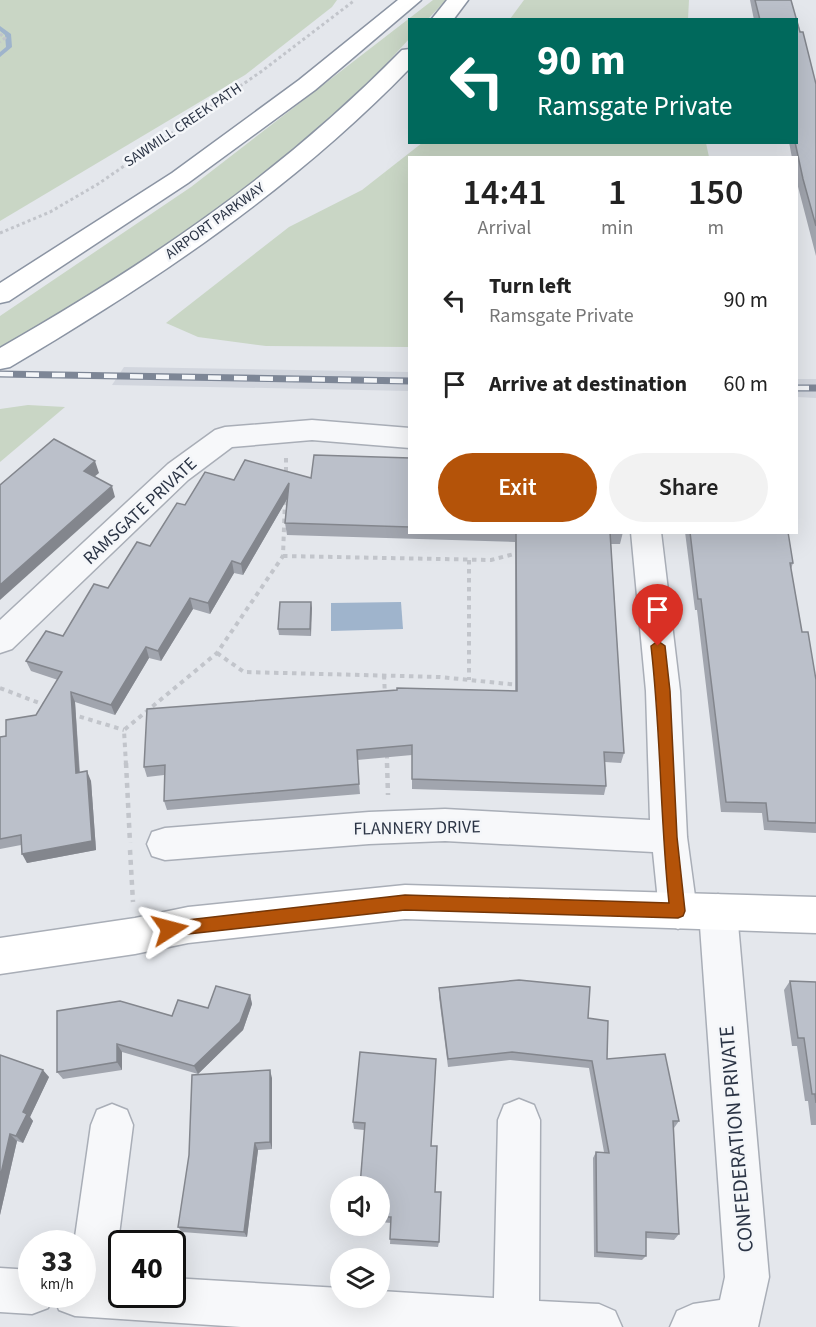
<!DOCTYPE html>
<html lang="en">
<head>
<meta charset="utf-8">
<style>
	:root { --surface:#fff; --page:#f2f2f2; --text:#222; --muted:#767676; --accent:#b45309 }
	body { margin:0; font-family:"Source Sans 3",sans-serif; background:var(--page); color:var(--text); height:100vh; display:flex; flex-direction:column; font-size:22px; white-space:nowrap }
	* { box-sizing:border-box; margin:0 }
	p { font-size:20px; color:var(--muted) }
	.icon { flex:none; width:33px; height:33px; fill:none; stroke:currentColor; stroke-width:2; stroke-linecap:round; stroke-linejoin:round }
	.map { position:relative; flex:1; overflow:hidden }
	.sheet { position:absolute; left:408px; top:156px; width:390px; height:378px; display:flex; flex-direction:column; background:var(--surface); border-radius:0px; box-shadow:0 6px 24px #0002 }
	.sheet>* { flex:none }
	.banner { position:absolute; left:408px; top:18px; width:390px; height:126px; border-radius:0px; box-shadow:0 6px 24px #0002; background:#00695c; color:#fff; overflow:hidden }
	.fabs { position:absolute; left:330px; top:1176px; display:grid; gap:12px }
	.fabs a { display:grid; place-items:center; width:60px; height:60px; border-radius:50%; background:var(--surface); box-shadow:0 6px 24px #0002; font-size:30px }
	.speed { position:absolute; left:18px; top:1230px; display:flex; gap:12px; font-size:30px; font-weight:700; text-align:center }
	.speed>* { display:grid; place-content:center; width:78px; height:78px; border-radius:50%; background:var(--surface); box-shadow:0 6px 24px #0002; line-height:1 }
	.speed small { font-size:15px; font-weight:400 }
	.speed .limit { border:3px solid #111; border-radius:9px; background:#fff; color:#111 }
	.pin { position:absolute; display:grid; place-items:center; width:51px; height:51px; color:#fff; margin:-62px -26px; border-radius:50% 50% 50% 0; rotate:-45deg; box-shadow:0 0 6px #0007 }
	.pin .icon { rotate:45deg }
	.me { position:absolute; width:66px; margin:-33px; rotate:81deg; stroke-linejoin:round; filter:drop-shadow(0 0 4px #0008) }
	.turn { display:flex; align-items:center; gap:21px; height:126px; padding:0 30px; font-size:27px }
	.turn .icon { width:78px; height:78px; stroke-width:2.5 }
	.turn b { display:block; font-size:42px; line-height:51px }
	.eta { display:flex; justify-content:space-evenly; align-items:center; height:102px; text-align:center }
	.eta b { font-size:36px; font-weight:600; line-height:42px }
	.button { display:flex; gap:12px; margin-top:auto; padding:12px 30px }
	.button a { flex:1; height:69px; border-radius:36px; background:var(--accent); color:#fff; font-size:24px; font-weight:600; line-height:69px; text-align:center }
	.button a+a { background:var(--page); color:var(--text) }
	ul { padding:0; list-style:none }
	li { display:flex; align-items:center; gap:18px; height:84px; padding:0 30px }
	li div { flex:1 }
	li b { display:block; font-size:22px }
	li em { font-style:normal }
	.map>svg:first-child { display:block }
</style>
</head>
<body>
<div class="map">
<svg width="816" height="1327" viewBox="0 0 816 1327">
	<rect width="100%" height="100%" fill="#e4e7ec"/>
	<g fill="#d2d6de">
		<path d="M124,367L409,372V391L112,385Z"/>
		<path d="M796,379H816V398L797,397Z"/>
	</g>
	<g fill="#c9d6c5">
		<path d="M0,0H337L332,7L245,75L0,221Z"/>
		<path d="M433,0H446L428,19L410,20L409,39L356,97L252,183L166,247L0,349V316L191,187Z"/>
		<path d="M524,0H689L688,19H510Z"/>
		<path d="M422,143H706L709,157L410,158L409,347L266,346L198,337L166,323L289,227L362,190Z"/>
		<path d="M28,405L65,407L0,462V409Z"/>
	</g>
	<path fill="#9fb4cc" d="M401,602L403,629L331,631V603Z"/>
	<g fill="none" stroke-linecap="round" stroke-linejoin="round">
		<path fill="#9fb4cc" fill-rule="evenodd" d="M0,26L11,34L12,47L0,57V52L6,47L5,35L0,31Z"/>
		<g stroke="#a9aeb7" stroke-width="3">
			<g id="street">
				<path d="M312,420L410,428V448L312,440L232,447L188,480L12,649L0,653V620L168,464L215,430L225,427Z"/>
				<path d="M631,532H661L680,691L687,837L697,911L691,923L678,929L665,923L659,911L653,852L445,841L369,844L165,860L152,856L147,844L152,832L165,828L369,812L445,809L650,820L646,691Z"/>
				<path d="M718,894L731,900L737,912L769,1277L758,1327H670L677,1311L693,1304L720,1300L725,1277L699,912L705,900Z"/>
				<path d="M519,1099L534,1105L540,1120L539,1301L599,1304L615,1311L622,1327H241L75,1316L59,1310L53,1295L48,1308L32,1314L0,1312V1268L32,1270V1294H82V1244H74L91,1125L97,1110L112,1104L127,1110L133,1125L114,1274H122V1294H172V1278L340,1288V1298H380V1291L494,1298L498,1120L504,1105Z"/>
			</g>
		</g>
		<g stroke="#a9aeb7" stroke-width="3">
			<path id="secondary" d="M405,885L816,897V933L405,919L188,943L135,954L0,974V938L135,918L188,907Z"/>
		</g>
		<g stroke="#8b94a3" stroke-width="3">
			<g id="highway">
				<path d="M398,0H421L315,90L188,183L9,301L0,303V283L172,173L299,80Z"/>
				<path d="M447,0H468L453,20H431Z"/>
				<path d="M410,49V68C293,189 154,282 10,367L0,369V348C150,262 280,174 402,50Z"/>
			</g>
		</g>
		<g stroke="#c2c5cb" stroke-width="3" stroke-dasharray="3 3" stroke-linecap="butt">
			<path d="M0,34L5,38L0,42"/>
			<path d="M0,233L50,212L98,184L262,71L355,0"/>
		</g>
		<g stroke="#c2c5cb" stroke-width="4" stroke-dasharray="4.5 4.5" stroke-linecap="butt">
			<path d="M286,458V474"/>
			<path d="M283,556L491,560L518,553"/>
			<path d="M469,560V680"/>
			<path d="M217,653L244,672L440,677L519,685"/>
			<path d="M384,675L385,696"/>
			<path d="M0,688L47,706"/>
			<path d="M71,714L124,730"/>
			<path d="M387,754V765"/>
			<path d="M126,765L124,730L217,653L283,556L285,500"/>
		</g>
		<g stroke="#c2c5cb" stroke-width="4.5" stroke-dasharray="5 5" stroke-linecap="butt">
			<path d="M126,763L130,843"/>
			<path d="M387,763L388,795"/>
			<path d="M130,850L133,902"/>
		</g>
		<use href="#street" fill="#f7f8fa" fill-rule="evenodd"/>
		<use href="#secondary" fill="#fff" fill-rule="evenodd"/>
		<use href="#highway" fill="#fff" fill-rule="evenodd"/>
		<g stroke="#7d8696" stroke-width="7">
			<g id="rail">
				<path d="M0,374L410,381"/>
				<path d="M796,388H816"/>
			</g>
		</g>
		<use href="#rail" stroke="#f4f6f9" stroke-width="4.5" stroke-dasharray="13" stroke-linecap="butt"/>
	</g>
	<g fill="#a1a5ae">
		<path d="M750,0H791L816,84V256L796,179V158H792L789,142H796V20H754Z"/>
		<path d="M410,458V532H623L620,544H611L624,753L621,763L605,762L606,786L604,795L412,789V755L357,760L360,794L167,810L164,801V775L147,777L144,767L515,691V542L287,535L285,523L287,499L243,575L234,573L210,614L193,609L161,661L149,658L115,715L75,702L80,773L91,781L96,850L27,863L21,845L0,849V737L6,736L36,715L58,680L31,671L26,661L63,636L150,546L185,505L234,480L311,478Z"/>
		<path d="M685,532H788L793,563L791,569L802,632L816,680V833L764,830L762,813L721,812L697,610H695Z"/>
		<path d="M311,602V636L279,635L278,629Z"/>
		<path d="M790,981L816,982V1126V1125H811L808,1101H805L797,1046H792L784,990Z"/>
		<path d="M439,988L588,1018L607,1059L679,1121L674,1128H673L679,1234L674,1240L646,1238V1256L642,1260L594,1257L593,1158L596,1152H604L589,1068L510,1060L448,1067L439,997Z"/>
		<path d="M250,995L252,1004L243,1030L198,1074L122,1052V1070L63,1079L57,1072L172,1016L208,1008Z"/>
		<path d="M360,1052L431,1146L439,1242L438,1247L390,1244L391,1223L380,1222V1186L364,1130L354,1129L353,1122Z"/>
		<path d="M0,1055L49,1077L30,1117L33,1121L23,1143L17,1141L0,1215Z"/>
		<path d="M272,1078V1149L258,1150L247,1237L182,1232L178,1227Z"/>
	</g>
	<g fill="#83868d">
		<path d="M95,461L99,473L88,482L84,471Z"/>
		<path d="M289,483L290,494L243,575L241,564Z"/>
		<path d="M112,486L115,497L0,600V585Z"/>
		<path d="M232,561L234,573L210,614L208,603Z"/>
		<path d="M190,598L193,609L161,661L158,651Z"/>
		<path d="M311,602L312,608L311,636L310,629Z"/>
		<path d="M146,647L149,658L115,715L111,705Z"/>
		<path d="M71,692L75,702L80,783L76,773Z"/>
		<path d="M87,771L91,781L96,850L27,863L22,854Z"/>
		<path d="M250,995L252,1004L243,1030L198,1074L194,1066Z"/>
		<path d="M117,1044L122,1052V1070L117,1062Z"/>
		<path d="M43,1070L49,1077L30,1117L33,1121L23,1143L16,1136L23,1112Z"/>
		<path d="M270,1070L272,1078V1149L270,1142Z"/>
		<path d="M10,1134L17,1141L0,1215V1178Z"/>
		<path d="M255,1143L258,1150L247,1237L244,1232Z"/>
	</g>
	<g fill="#bbc0ca" stroke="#83868d" stroke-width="1.5">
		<path d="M755,0H791L800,32H803L816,84V226L803,179L795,142H796V20H760Z"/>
		<path d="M54,439L95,461L84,471L112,486L0,585V485Z"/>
		<path d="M314,455L410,458V527L285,523L289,483L241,564L232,561L208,603L190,598L158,651L146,647L111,705L71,692L76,773L87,771L92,841L22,854L21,835L0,839V737L6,736V720L36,715L62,672L26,661L46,631L63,636L94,584L108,588L137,542L150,546L177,503L185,505L205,472L234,480L245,460L311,478Z"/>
		<path d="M516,532H610L624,753L604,752L606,786L412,779V745L357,750L359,784L164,801L165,765L144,767L147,709L397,690V688L517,691Z"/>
		<path d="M690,532H788L793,563H790L802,632H808L816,680V823L768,821L766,803L726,802L701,599H698Z"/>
		<path d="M280,602H311L310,629H278Z"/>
		<path d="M519,980L590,987L588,1018L608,1021L607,1059L665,1054L679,1121H673L679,1234L646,1232V1256L597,1252L596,1152L609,1153L592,1061L512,1052L448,1059L439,988Z"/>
		<path d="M790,981L816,982V1103L815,1094H812L804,1038H798Z"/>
		<path d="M216,986L250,995L240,1022L194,1066L117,1044V1062L57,1072V1011L120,1001L172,1016L178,1000L208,1008Z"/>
		<path d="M360,1052L436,1059L431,1146H437L435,1192H441L439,1242L390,1239L391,1217H380V1186H360L365,1123L353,1122Z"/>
		<path d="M0,1055L43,1070L23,1112L27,1114L16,1136L10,1134L0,1178Z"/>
		<path d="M270,1070V1142L255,1143L244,1232L178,1227L189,1155L192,1075Z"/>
	</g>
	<path fill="#b45309" stroke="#753606" stroke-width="1.5" d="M658,641L665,646L670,691L677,837L685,911L683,916L678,918L405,910L170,936L165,934L163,929L165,924L170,922L405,895L669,903C660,818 661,732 651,646Z"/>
	<g text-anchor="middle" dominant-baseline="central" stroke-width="5" stroke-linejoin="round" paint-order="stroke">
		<g font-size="15" fill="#2b3445" stroke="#f4f6f9">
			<text transform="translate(183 125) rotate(-34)">SAWMILL CREEK PATH</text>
			<text transform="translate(215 221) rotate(-36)">AIRPORT PARKWAY</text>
		</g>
		<g font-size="18" fill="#2b3445" stroke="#f4f6f9">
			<text transform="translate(140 511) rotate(-43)">RAMSGATE PRIVATE</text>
			<text transform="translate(417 828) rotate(-1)">FLANNERY DRIVE</text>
		</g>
		<g font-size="21" fill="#2b3445" stroke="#f4f6f9">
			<text transform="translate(736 1139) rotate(-95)">CONFEDERATION PRIVATE</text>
		</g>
	</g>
</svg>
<div class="fabs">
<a><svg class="icon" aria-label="sound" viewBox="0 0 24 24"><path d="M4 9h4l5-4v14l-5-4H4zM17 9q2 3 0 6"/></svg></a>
<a><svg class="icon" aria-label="layers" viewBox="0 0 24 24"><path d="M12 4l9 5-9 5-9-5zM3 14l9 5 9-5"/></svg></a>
</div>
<div class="speed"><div>33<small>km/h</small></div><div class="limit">40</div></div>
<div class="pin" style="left:658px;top:646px;background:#d93025"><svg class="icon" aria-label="arrive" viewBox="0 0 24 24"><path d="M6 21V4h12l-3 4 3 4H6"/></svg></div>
<svg class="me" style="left:170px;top:929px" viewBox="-20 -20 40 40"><path d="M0-17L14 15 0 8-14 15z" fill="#b45309" stroke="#fff" stroke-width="4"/></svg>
<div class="banner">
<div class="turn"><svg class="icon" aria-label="left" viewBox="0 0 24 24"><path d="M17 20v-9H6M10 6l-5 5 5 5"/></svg><div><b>90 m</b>Ramsgate Private</div></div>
</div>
<section class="sheet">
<div class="eta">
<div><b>14:41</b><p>Arrival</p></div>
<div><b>1</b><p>min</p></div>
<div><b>150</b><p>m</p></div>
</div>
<ul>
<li><svg class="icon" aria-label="left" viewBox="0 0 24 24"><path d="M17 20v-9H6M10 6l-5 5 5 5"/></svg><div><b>Turn left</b><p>Ramsgate Private</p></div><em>90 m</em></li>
<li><svg class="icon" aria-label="arrive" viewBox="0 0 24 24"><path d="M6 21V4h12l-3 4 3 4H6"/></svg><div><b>Arrive at destination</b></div><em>60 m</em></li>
</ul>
<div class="button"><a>Exit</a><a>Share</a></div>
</section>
</div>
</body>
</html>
